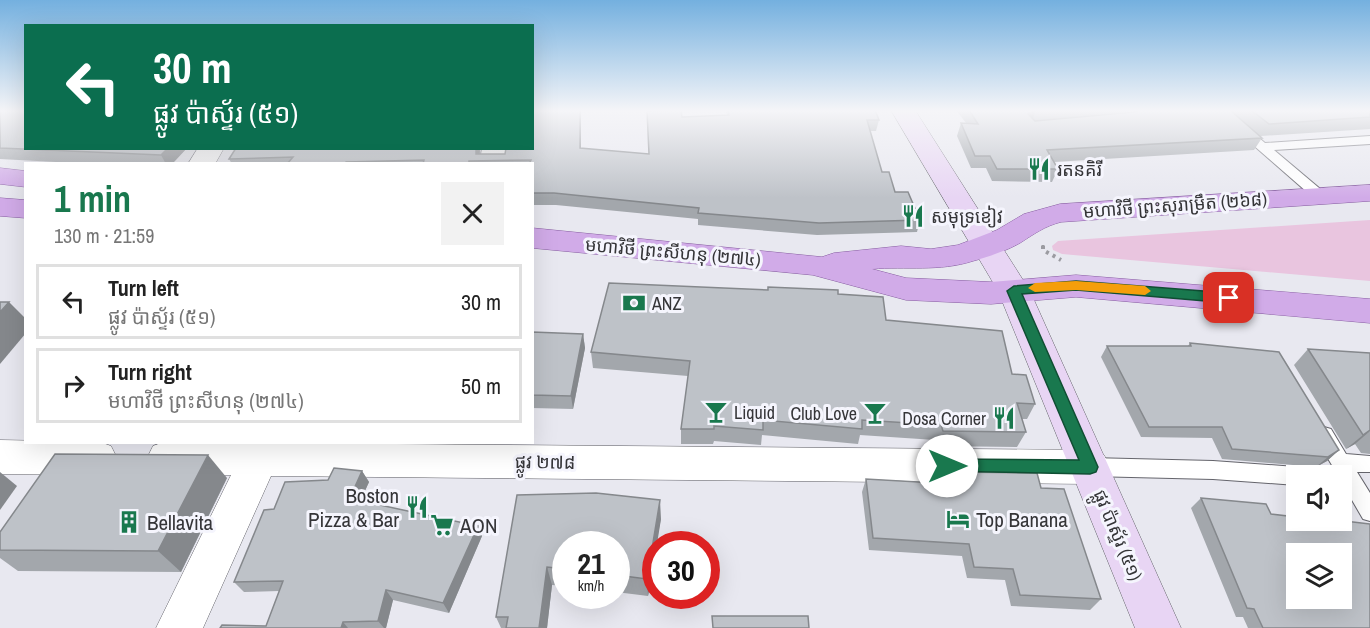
<!DOCTYPE html>
<html lang="en">
<head>
<meta charset="utf-8">
<style>
	:root { --surface:#fff; --page:#f2f2f2; --text:#222; --muted:#767676; --line:#e0e0e0; --accent:#19784e }
	body { margin:0; font-family:"Archivo Narrow","Noto Sans Khmer",sans-serif; background:var(--page); color:var(--text); height:100vh; display:flex; flex-direction:column; font-size:22px; white-space:nowrap }
	* { box-sizing:border-box; margin:0 }
	p { font-size:20px; color:var(--muted) }
	.icon { flex:none; width:33px; height:33px; fill:none; stroke:currentColor; stroke-width:2; stroke-linecap:round; stroke-linejoin:round }
	.map { position:relative; flex:1; overflow:hidden }
	.drawer { position:absolute; left:24px; top:162px; width:510px; height:282px; display:flex; flex-direction:column; background:var(--surface); border-radius:0px; box-shadow:0 6px 24px #0002 }
	.drawer>* { flex:none }
	.hud { position:absolute; left:24px; top:24px; width:510px; height:126px; border-radius:0px; box-shadow:0 6px 24px #0002; background:#0b6e4f; color:#fff; overflow:hidden }
	.controls { position:absolute; left:1286px; top:465px; display:grid; gap:12px }
	.controls a { display:grid; place-items:center; width:66px; height:66px; border-radius:0px; background:var(--surface); box-shadow:0 6px 24px #0002; font-size:30px }
	.speed { position:absolute; left:552px; top:531px; display:flex; gap:12px; font-size:30px; font-weight:700; text-align:center }
	.speed>* { display:grid; place-content:center; width:78px; height:78px; border-radius:50%; background:var(--surface); box-shadow:0 6px 24px #0002; line-height:1 }
	.speed small { font-size:15px; font-weight:400 }
	.speed .limit { border:9px solid #d22; background:#fff; color:#111 }
	.pin { position:absolute; display:grid; place-items:center; width:51px; height:51px; color:#fff; margin:-26px; border-radius:12px; box-shadow:0 3px 9px #0006 }
	.me { position:absolute; width:66px; margin:-33px; rotate:90deg; stroke-linejoin:round; filter:drop-shadow(0 0 4px #0008) }
	.turn { display:flex; align-items:center; gap:21px; height:126px; padding:0 30px; font-size:27px }
	.turn .icon { width:78px; height:78px; stroke-width:2.5 }
	.turn b { display:block; font-size:42px; line-height:51px }
	.round { display:grid; place-items:center; flex:none; width:63px; height:63px; border-radius:0px; background:var(--page) }
	.headline { display:flex; align-items:center; justify-content:space-between; height:102px; padding:0 30px }
	h1 { font-size:36px; font-weight:700; line-height:45px; color:var(--accent) }
	ul { padding:0; list-style:none }
	li { display:flex; align-items:center; gap:18px; height:75px; margin:0 12px 9px; padding:0 18px; border:3px solid var(--line); border-radius:0px }
	li div { flex:1 }
	li b { display:block; font-size:22px }
	li em { font-style:normal }
	.map>svg:first-child { display:block }
</style>
</head>
<body>
<div class="map">
<svg width="1370" height="628" viewBox="0 0 1370 628">
	<rect width="100%" height="100%" fill="#e8e8f0"/>
	<path fill="#e9c5df" d="M1370,220V281L1062,254L1053,250L1052,246L1058,241Z"/>
	<g fill="none" stroke-linecap="round" stroke-linejoin="round">
		<g stroke="#65656c" stroke-width="2">
			<g id="lane">
				<path d="M1213,110H1226L1265,143L1370,136V144L1274,150L1325,193V199H1315Z"/>
				<path d="M1324,427L1331,429L1346,454L1370,456V472H1357L1370,493V521L1363,519L1345,488H1341V476H1333L1336,472L1314,435L1317,429Z"/>
				<path d="M1090,458L1213,461L1296,467L1303,470L1306,476H1296V485L1213,479L1090,476L1083,473L1080,467L1083,461Z"/>
			</g>
		</g>
		<g stroke="#65656c" stroke-width="1">
			<g id="street">
				<path d="M198,148H224L215,164H188Z"/>
				<path d="M482,148H508L506,164H480Z"/>
				<path d="M0,440L100,442L111,446L117,458L111,470L97,475L0,474Z"/>
				<path d="M164,442L1090,450L1104,455L1110,467L1104,479L1090,484L271,476L203,628H156L231,475H167L153,470L147,458L153,446Z"/>
			</g>
		</g>
		<g stroke="#65656c" stroke-width="1">
			<path id="secondary" d="M891,110H915L1030,291L1181,628H1135L998,291Z"/>
		</g>
		<g stroke="#875da1" stroke-width="1">
			<g id="primary">
				<path d="M0,168L26,171V187L0,184Z"/>
				<path d="M1370,185V201L1061,222C1045,226 1034,234 1020,243C1006,251 988,257 973,261C939,272 906,266 872,269L906,278L991,282L1076,275L1370,299V323L1076,297L991,304L906,300L813,275L532,248V228L822,257L834,253L901,246L931,249L958,245L997,230L1024,214L1060,204Z"/>
				<path d="M0,198L26,200V218L0,216Z"/>
			</g>
		</g>
		<path stroke="#9b9ba1" stroke-width="3" stroke-dasharray="2 4" stroke-linecap="butt" d="M1043,245V248"/>
		<path stroke="#9b9ba1" stroke-width="4" stroke-dasharray="3 4.5" stroke-linecap="butt" d="M1043,246V250L1061,260"/>
		<use href="#lane" fill="#fff" fill-rule="evenodd"/>
		<use href="#street" fill="#fff" fill-rule="evenodd"/>
		<use href="#secondary" fill="#e8d5f4" fill-rule="evenodd"/>
		<use href="#primary" fill="#d1abe8" fill-rule="evenodd"/>
	</g>
	<g fill="#a3a7ac">
		<path d="M0,110L26,148H187L172,164H93L0,159Z"/>
		<path d="M532,110H581V148L649,154L682,117L727,115L725,110H875L879,120L876,131H870L882,172L895,192L920,220L917,232L817,235L698,225V219L556,205H532V164H232L229,159L480,148V154H505Z"/>
		<path d="M956,110H1131L1126,112L1035,121L1134,112L1139,110H1370V129L1261,136L1262,138L1254,150L1054,162L1058,169L1052,182L992,181L986,168H971L957,136L961,123H966Z"/>
		<path d="M838,294L886,320L1012,374L1035,404L1027,419H1022L1026,432L1017,447L936,446L935,440L860,435L858,444L762,435L761,445L714,441L713,444H681V429L688,376L593,368L591,352Z"/>
		<path d="M532,332L583,334L585,348L573,409L532,408Z"/>
		<path d="M1190,343L1339,450L1327,461L1316,467L1222,459L1212,438L1141,437L1101,357L1107,346H1188Z"/>
		<path d="M1308,349L1370,353V454L1361,453L1355,444L1346,449L1294,365Z"/>
		<path d="M362,471L369,482L360,501H376L378,505L482,536L449,613L393,600L386,628H220L266,626L279,591L244,592L234,582L274,509Z"/>
		<path d="M950,472L1041,488L1101,599L1090,610L1011,606L1005,580L967,578L962,556L869,550L862,492L866,479L945,483Z"/>
		<path d="M227,478L181,572L18,571L0,558V532Z"/>
		<path d="M517,495L661,519L656,544V553L648,596L616,592V544H566V586L552,585L547,628H501L496,617Z"/>
		<path d="M1201,498L1271,514L1370,628H1248L1243,617H1236L1191,508Z"/>
	</g>
	<g fill="#85888c">
		<path d="M580,110H581V159L580,148Z"/>
		<path d="M1035,110H1036L1032,121L1028,114Z"/>
		<path d="M168,148H187L172,164H166L161,155Z"/>
		<path d="M476,148H480L479,160L476,154Z"/>
		<path d="M9,302L26,319V333L0,364V312Z"/>
		<path d="M583,334L585,348L573,409L571,396Z"/>
		<path d="M1370,431L1355,444L1346,449L1363,435Z"/>
		<path d="M1339,450L1327,461L1316,467L1328,457Z"/>
		<path d="M208,455L227,478L181,572L158,551Z"/>
		<path d="M362,471L369,482L356,511L349,500Z"/>
		<path d="M0,472L17,486L0,510Z"/>
		<path d="M660,500L661,519L657,544H656V553L648,596L647,579Z"/>
		<path d="M478,526L482,536L449,613L443,603Z"/>
		<path d="M547,567L552,585L547,628H539Z"/>
		<path d="M386,590L393,600L386,628H384L378,621Z"/>
		<path d="M343,622L348,628H341Z"/>
	</g>
	<g fill="#bec2c8" stroke="#85888c" stroke-width="1.5" fill-rule="evenodd">
		<path d="M0,110H26V148H168L161,155L0,148Z"/>
		<path d="M532,110H580V148L649,154L647,111L681,110L682,117L729,115L728,110H875L879,120H867L882,172H889L895,192H908L920,220L819,223L698,213L699,208L554,193H532V164H529L531,160L469,161V164H423L424,160L346,162L345,164H287L293,157L229,159L236,148H476V154H505L506,148H532Z"/>
		<path d="M969,110H1035L1028,114L1035,121L1134,112L1139,110H1230L1262,138L1047,150L1058,169H997L990,156H975L961,123L978,124Z"/>
		<path d="M1251,110H1370V117L1269,124Z"/>
		<path d="M609,283L768,290V287L838,290V294L883,297L886,320L1002,331L1012,374L1026,375L1035,404L1017,403L1026,432L943,431L941,425L862,420V429L763,420V430L714,426V429H681L690,361L591,352Z"/>
		<path d="M0,302H9L0,312Z"/>
		<path d="M532,332L583,334L571,396L532,395Z"/>
		<path d="M1190,343L1279,352L1339,450L1328,457L1232,449L1222,427H1149L1107,346H1191Z"/>
		<path d="M1308,349L1370,353V430L1363,435Z"/>
		<path d="M55,454L208,455L158,551L0,550V532Z"/>
		<path d="M334,468L362,471L349,500L376,501L375,504L478,526L443,603L386,590L378,621L343,622L341,628H220L222,625L266,626L283,581L234,582L264,510L274,509L285,482L328,480Z"/>
		<path d="M950,472L1037,473L1041,488L1064,489L1101,599L1020,595L1013,569L974,567L969,544L873,538L866,479L953,484Z"/>
		<path d="M596,493L660,500L647,579L616,575V544H566V569L547,567L539,628H506L508,617H496L517,495Z"/>
		<path d="M1201,498L1266,504L1271,514L1296,517V520H1336L1370,524V628H1263L1254,609L1247,608ZM1296,554H1341V598H1296Z"/>
		<path d="M712,616H808L809,628H713Z"/>
	</g>
	<linearGradient id="sky" x2="0" y2="1"><stop stop-color="#74b0df"/><stop offset="0.56" stop-color="#f5f5f8"/><stop offset="1" stop-color="#f5f5f8" stop-opacity="0"/></linearGradient>
	<rect width="1370" height="198" fill="url(#sky)"/>
	<path fill="#19784e" stroke="#104e33" stroke-width="1.5" d="M1076,281L1229,293L1236,298L1229,303L1076,290L1022,294L1098,467L1096,472L1090,474L942,471L939,466L942,461L947,459L1079,460L1007,291L1014,286Z"/>
	<path fill="#f59e0b" d="M1076,281L1145,286L1151,291L1145,295L1076,290L1035,292L1028,288L1035,283Z"/>
	<defs>
		<g id="restaurant-bare" transform="scale(1.8)"><path d="M-5-6h1v4h1v-4h1v4h1v-4h1v5L-1.5 .5V6h-2V.5L-5-1ZM5-6V6H3V1.5H1.5Q1.5-4 5-6Z" fill="#19784e" stroke="#f5f5fd" stroke-width="2.5" paint-order="stroke"/></g>
		<g id="bank-bare" transform="scale(1.8)"><path d="M-6-4H6V4H-6ZM0-2.3a2.3 2.3 0 1 0 0 4.6a2.3 2.3 0 1 0 0-4.6Z" fill="#19784e" stroke="#f5f5fd" stroke-width="2.5" paint-order="stroke"/></g>
		<g id="bar-bare" transform="scale(1.8)"><path d="M-6-5H6L.8 .8V4.5H3.5V6h-7V4.5H-.8V.8Z" fill="#19784e" stroke="#f5f5fd" stroke-width="2.5" paint-order="stroke"/></g>
		<g id="hotel-bare" transform="scale(1.8)"><path d="M-6-4.5h1.5V1H6V5H4.5V3h-9V5H-6ZM-4 0a1.8 1.8 0 1 1 3.6 0ZM.5 0V-2.5h3Q6-2.5 6 0Z" fill="#19784e" stroke="#f5f5fd" stroke-width="2.5" paint-order="stroke"/></g>
		<g id="building-bare" transform="scale(1.8)"><path d="M-4-6H4V6H1V3H-1V6H-4ZM-2.5-4.3h1.7v1.8h-1.7ZM.8-4.3h1.7v1.8H.8ZM-2.5-1h1.7V.8h-1.7ZM.8-1h1.7V.8H.8Z" fill="#19784e" stroke="#f5f5fd" stroke-width="2.5" paint-order="stroke"/></g>
		<g id="supermarket-bare" transform="scale(1.8)"><path d="M-6-5.5h2.5l.6 2H6L4.5 2H-2.5L-4.4-4H-6ZM-1.5 3.2a1.3 1.3 0 1 0 .1 0ZM3 3.2a1.3 1.3 0 1 0 .1 0Z" fill="#19784e" stroke="#f5f5fd" stroke-width="2.5" paint-order="stroke"/></g>
	</defs>
	<g fill-rule="evenodd">
		<use href="#restaurant-bare" x="1039" y="169"/>
		<use href="#restaurant-bare" x="913" y="216"/>
		<use href="#bank-bare" x="634" y="303"/>
		<use href="#bar-bare" x="716" y="412"/>
		<use href="#bar-bare" x="875" y="413"/>
		<use href="#restaurant-bare" x="1004" y="418"/>
		<use href="#restaurant-bare" x="417" y="507"/>
		<use href="#hotel-bare" x="958" y="519"/>
		<use href="#building-bare" x="129" y="522"/>
		<use href="#supermarket-bare" x="442" y="525"/>
	</g>
	<g text-anchor="middle" dominant-baseline="central" stroke-width="6" stroke-linejoin="round" paint-order="stroke">
		<g font-size="18" fill="#353538" stroke="#f5f5fd" text-anchor="start">
			<text x="1057" y="169">រតនគិរី</text>
			<text x="931" y="216">សមុទ្រខៀវ</text>
			<text x="652" y="303">ANZ</text>
			<text x="734" y="412">Liquid</text>
			<text x="857" y="413" text-anchor="end">Club Love</text>
			<text x="986" y="418" text-anchor="end">Dosa Corner</text>
		</g>
		<g font-size="18" fill="#353538" stroke="#f5f5fd">
			<text transform="translate(1175 205) rotate(-4)">មហាវិថី ព្រះសុរាម្រឹត (២៦៨)</text>
			<text transform="translate(673 252) rotate(5)">មហាវិថី ព្រះសីហនុ (២៧៤)</text>
			<text transform="translate(545 462) rotate(1)">ផ្លូវ ២៧៨</text>
			<text transform="translate(1118 535) rotate(67)">ផ្លូវ ប៉ាស្ទ័រ (៥១)</text>
		</g>
		<g font-size="21" fill="#353538" stroke="#f5f5fd" text-anchor="start">
			<text x="399" y="495" text-anchor="end">Boston<tspan x="399" dy="24">Pizza &amp; Bar</tspan></text>
			<text x="976" y="519">Top Banana</text>
			<text x="147" y="522">Bellavita</text>
			<text x="460" y="525">AON</text>
		</g>
	</g>
</svg>
<div class="controls">
<a><svg class="icon" aria-label="sound" viewBox="0 0 24 24"><path d="M4 9h4l5-4v14l-5-4H4zM17 9q2 3 0 6"/></svg></a>
<a><svg class="icon" aria-label="layers" viewBox="0 0 24 24"><path d="M12 4l9 5-9 5-9-5zM3 14l9 5 9-5"/></svg></a>
</div>
<div class="speed"><div>21<small>km/h</small></div><div class="limit">30</div></div>
<div class="pin" style="left:1229px;top:298px;background:#d93025"><svg class="icon" aria-label="arrive" viewBox="0 0 24 24"><path d="M6 21V4h12l-3 4 3 4H6"/></svg></div>
<svg class="me" style="left:947px;top:466px" viewBox="-20 -20 40 40"><circle r="19" fill="#fff"/><path d="M0-13L10 11 0 6-10 11z" fill="#19784e"/></svg>
<div class="hud">
<div class="turn"><svg class="icon" aria-label="left" viewBox="0 0 24 24"><path d="M17 20v-9H6M10 6l-5 5 5 5"/></svg><div><b>30 m</b>ផ្លូវ ប៉ាស្ទ័រ (៥១)</div></div>
</div>
<section class="drawer">
<div class="headline"><div><h1>1 min</h1><p>130 m · 21:59</p></div><a class="round"><svg class="icon" aria-label="close" viewBox="0 0 24 24"><path d="M6 6l12 12M18 6L6 18"/></svg></a></div>
<ul>
<li><svg class="icon" aria-label="left" viewBox="0 0 24 24"><path d="M17 20v-9H6M10 6l-5 5 5 5"/></svg><div><b>Turn left</b><p>ផ្លូវ ប៉ាស្ទ័រ (៥១)</p></div><em>30 m</em></li>
<li><svg class="icon" aria-label="right" viewBox="0 0 24 24"><path d="M7 20v-9h11M14 6l5 5-5 5"/></svg><div><b>Turn right</b><p>មហាវិថី ព្រះសីហនុ (២៧៤)</p></div><em>50 m</em></li>
</ul>
</section>
</div>
</body>
</html>
